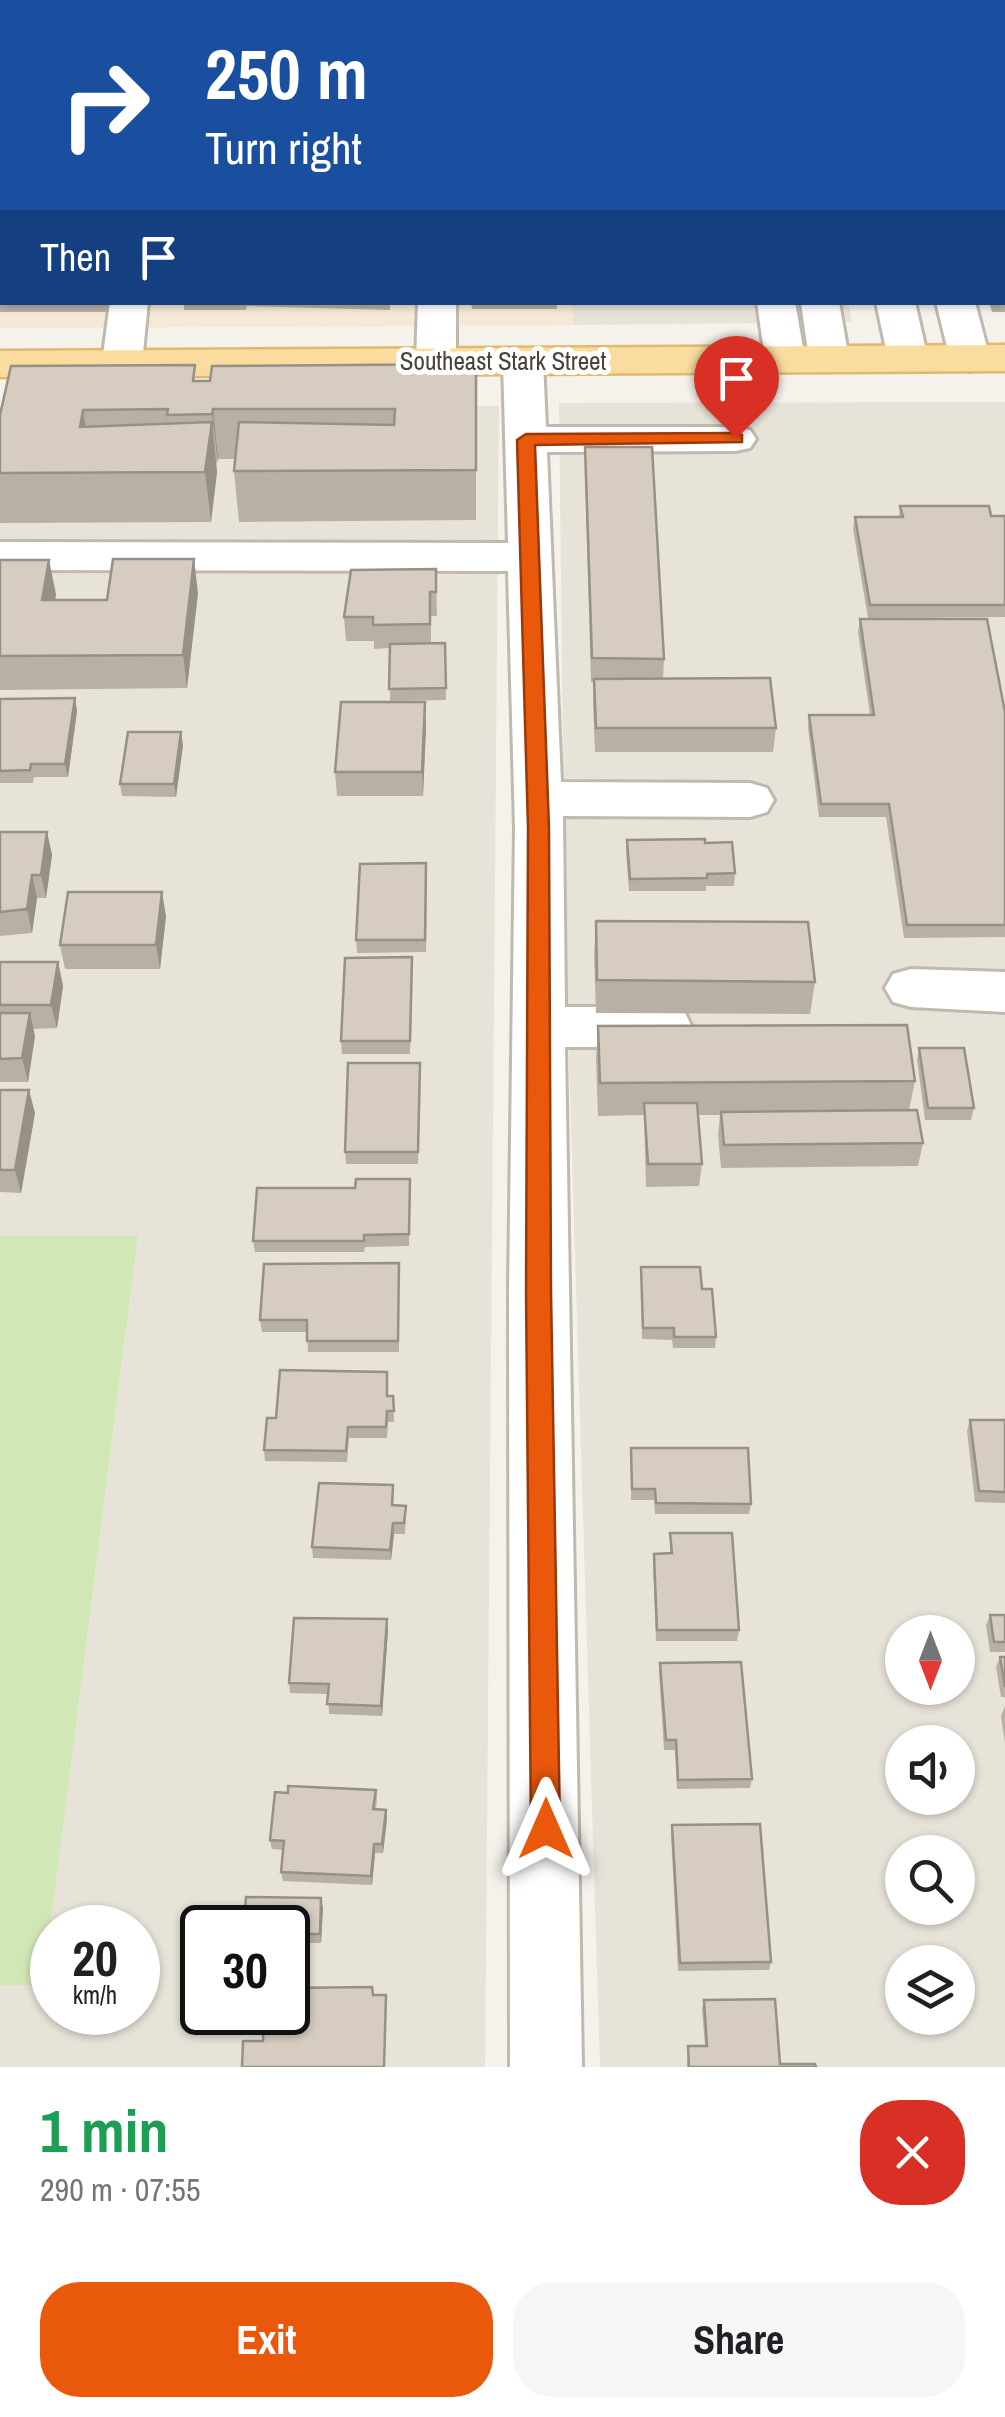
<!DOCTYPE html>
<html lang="en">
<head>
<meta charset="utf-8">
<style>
	:root { --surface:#fff; --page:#f6f6f6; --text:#202124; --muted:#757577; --accent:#ea580c }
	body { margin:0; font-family:"Archivo Narrow",sans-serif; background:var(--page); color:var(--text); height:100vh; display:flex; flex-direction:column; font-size:38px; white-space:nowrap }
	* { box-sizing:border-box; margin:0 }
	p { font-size:32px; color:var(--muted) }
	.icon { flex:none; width:55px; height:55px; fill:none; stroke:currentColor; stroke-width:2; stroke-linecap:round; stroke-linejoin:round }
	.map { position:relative; height:2067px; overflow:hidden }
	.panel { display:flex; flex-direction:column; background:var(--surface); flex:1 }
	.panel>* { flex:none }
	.guide { position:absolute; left:0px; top:0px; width:1005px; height:305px; box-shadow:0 2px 8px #0004; background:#1a4fa0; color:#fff; overflow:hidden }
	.needle { width:65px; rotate:180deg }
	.tools { position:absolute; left:885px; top:1615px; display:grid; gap:20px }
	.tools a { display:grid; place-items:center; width:90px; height:90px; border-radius:50%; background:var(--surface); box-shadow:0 2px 8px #0004; font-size:50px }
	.speed { position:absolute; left:30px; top:1905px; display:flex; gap:20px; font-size:50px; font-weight:700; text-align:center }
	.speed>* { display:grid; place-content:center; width:130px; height:130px; border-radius:50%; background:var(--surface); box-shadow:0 2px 8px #0004; line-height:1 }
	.speed small { font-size:25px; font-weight:400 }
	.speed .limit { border:5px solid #111; border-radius:15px; background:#fff; color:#111 }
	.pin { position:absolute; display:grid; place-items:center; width:85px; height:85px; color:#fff; margin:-102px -42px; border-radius:50% 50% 50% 0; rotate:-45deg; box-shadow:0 0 10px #0007 }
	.pin .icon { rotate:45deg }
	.me { position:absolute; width:110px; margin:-55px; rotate:0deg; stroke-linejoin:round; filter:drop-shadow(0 0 8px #0008) }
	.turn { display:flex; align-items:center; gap:35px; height:210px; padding:0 40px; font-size:45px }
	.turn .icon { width:130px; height:130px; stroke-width:2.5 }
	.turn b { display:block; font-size:70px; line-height:85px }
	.then { display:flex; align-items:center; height:95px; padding:0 40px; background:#0003; gap:20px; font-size:38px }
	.round { display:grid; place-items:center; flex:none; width:105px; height:105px; border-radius:40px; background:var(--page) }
	.headline { display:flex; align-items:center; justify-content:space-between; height:170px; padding:0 40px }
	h1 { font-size:60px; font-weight:700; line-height:75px; color:#1e9e55 }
	.cta { display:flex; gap:20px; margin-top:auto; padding:20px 40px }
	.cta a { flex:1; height:115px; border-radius:40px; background:var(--accent); color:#fff; font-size:40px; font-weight:700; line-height:115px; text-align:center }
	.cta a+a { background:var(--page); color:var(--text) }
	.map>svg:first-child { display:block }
</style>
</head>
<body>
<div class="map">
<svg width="1005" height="2067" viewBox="0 0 1005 2067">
	<rect width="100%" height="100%" fill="#f5f1eb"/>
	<g fill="#e8e3d9" fill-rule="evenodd">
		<path d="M572,303H848L852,322L573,325Z"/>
		<path d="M1005,402V2067H600L565,930L559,403ZM902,1632H958V1688H902ZM902,1742H958V1798H902ZM902,1852H958V1908H902ZM902,1962H958V2018H902Z"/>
		<path d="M499,406L485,2067H0V1985H43L138,1237L0,1236V407ZM52,1928H138V2012H52ZM202,1928H288V2012H202Z"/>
	</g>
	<path fill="#f5e8d7" d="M0,158L2,302H572L573,325L0,328Z"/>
	<path fill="#d2e7b6" d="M0,1236H138L43,1985H0Z"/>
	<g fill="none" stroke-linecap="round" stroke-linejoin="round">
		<g stroke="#c0b9ad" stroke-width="6">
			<g id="minor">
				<path d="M421,0H455V2H422Z"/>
				<path d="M754,0H788L789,2H756Z"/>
				<path d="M803,0H837V2H804Z"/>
				<path d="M867,0H901V2H868Z"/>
				<path d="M110,302H148L142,363L136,371L122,375L108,371L102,363Z"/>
				<path d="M418,302H456V362L450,370L436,374L422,370L416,362Z"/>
				<path d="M757,302H795L805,359L799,367L785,371L771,367L765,359Z"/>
				<path d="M801,302H839L849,359L843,367L829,371L815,367L809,359Z"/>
				<path d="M876,302H915L928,359L922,367L908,371L894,367L888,359Z"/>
				<path d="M936,302H975L990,359L984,367L970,371L956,367L950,359Z"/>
				<path d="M523,349L537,353L543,361L546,427H735L750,430L756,439L750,448L735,451L547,452L561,782L750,783L767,788L774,800L767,812L750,817L563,816L565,1007H666L685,1013L692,1027L685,1041L666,1047H565L582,2067H510L509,1291L515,828L508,571L0,570V542L508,543L503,361L509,353Z"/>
				<path d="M911,969L1005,972V1012L911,1007L893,1002L885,988L893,974Z"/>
			</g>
		</g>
		<g stroke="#dfba6e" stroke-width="5">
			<path id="major" d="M1005,345V371L0,377V351Z"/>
		</g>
		<use href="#minor" fill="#fff" fill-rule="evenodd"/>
		<use href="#major" fill="#fadd9e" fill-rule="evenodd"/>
	</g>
	<g fill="#b8b0a5">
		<path d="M895,0H987V2H896Z"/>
		<rect x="0" y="8" width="2" height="63"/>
		<rect x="0" y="84" width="2" height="67"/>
		<path d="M1002,226H1005V312H992L989,302H1002Z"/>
		<path d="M0,252H2V302H110L108,312H0Z"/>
		<path d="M184,302H390V310L247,306L246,310H184Z"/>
		<path d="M471,302H557V309H472Z"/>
		<path d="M476,364V520L239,522L234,471L235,459H218L216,464L217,472L211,522L0,523V415L197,381Z"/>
		<path d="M585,447L664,659L663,679L776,728L773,752H595L593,703L594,682H591L585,471Z"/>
		<path d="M900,506L991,516H1005V617L868,618L853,529L855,517H899Z"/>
		<path d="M0,560L56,594L55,600H107L198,593L187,688L0,690Z"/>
		<path d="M436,569L437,616H431V644L445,643L446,700L390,701V648L374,649V641H346L344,617Z"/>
		<path d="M860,619L1005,712V937L904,938L886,817H819L808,728L809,715H870L858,632Z"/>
		<path d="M75,698L77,711L68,777H34L33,783H0V699Z"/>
		<path d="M426,727L423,796H337L335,772Z"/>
		<path d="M183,745L176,797L122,796L120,784Z"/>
		<path d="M0,832H47L52,855L46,898H37L32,933L0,936Z"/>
		<path d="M627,840L705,843L735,873L734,886H706V891H629L626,852Z"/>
		<path d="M427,876L426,952L357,953L356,940Z"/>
		<path d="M166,916L160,969H65L60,945Z"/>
		<path d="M596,921L815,982L810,1014L596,1013L594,954Z"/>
		<path d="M0,962H58L63,986L57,1028L33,1029L35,1036L28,1082H0Z"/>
		<path d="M412,969L410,1054H342L341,1041Z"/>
		<path d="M598,1026L915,1081L909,1110L923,1143L918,1166L721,1168L718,1135L720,1115H698L702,1164L699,1186L646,1187L644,1115L598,1116L596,1059Z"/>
		<path d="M919,1048L974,1108L971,1120H925L917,1060Z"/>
		<path d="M420,1063L418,1164H346L345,1152Z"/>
		<path d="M0,1090L35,1113L21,1193L0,1192Z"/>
		<path d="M410,1179L409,1246L365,1247L364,1252H255L253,1241L355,1188Z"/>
		<path d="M399,1263V1352H308L307,1332H262L260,1320Z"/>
		<path d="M641,1267L702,1289L716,1337L715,1348H673L672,1340L642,1339Z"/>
		<path d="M388,1396H393L394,1422H388L387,1438H349L347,1462L265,1461L264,1450L276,1418Z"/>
		<path d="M970,1420H1005V1503L975,1502L967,1431Z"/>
		<path d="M631,1448L751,1504L749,1514H655L654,1500H631Z"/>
		<path d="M394,1496L393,1505L406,1506V1517L405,1534H394L391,1560L313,1558L312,1547Z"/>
		<path d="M670,1533L739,1630L737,1641H656L653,1565L654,1554L670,1553Z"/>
		<path d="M990,1615H1005V1652H990L986,1625Z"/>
		<path d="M387,1619L388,1630L382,1716L329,1714L328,1694L290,1693L289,1683Z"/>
		<path d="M1000,1657H1005V1697H1001L996,1667Z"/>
		<path d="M660,1663L752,1779L750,1788L677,1789L675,1750H664L659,1673Z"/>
		<path d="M1005,1706V1743L1001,1716Z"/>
		<path d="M376,1790L377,1799L376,1809L386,1810L387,1819L383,1853H375L372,1885L283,1881L281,1872L283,1850L272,1849L270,1840L288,1793Z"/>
		<path d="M672,1825L771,1962L769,1970L678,1971L671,1834Z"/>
		<path d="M323,1907L321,1943H288V1928Z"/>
		<path d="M704,2000L780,2064L816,2067H687L688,2046H705L702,2009Z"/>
	</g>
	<g fill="#969086">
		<path d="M213,409L218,459V464L212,414Z"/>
		<path d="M83,410L91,460L80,427Z"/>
		<path d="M212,422L217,472L211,522L205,472Z"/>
		<path d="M194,559L198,593L187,688L183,655Z"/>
		<path d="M49,560L56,594L49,634L42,600Z"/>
		<path d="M75,698L77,711L68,777L65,764Z"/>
		<path d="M425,702L426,727L423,796L422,772Z"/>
		<path d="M181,732L183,745L176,797L174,784Z"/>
		<path d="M47,832L52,855L46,898L41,875Z"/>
		<path d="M32,875L37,898L32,933L27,909Z"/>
		<path d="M162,892L166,916L160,969L156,945Z"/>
		<path d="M58,962L63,986L57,1028L51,1005Z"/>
		<path d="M30,1013L35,1036L28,1082L22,1058Z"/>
		<path d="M29,1090L35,1113L21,1193L15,1170Z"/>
		<path d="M393,1523L394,1534L391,1560L390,1550Z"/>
		<path d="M387,1619L388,1630L382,1716L381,1706Z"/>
		<path d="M386,1810L387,1819L383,1853L382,1844Z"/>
		<path d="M374,1844L375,1853L372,1885L371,1876Z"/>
		<path d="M321,1898L323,1907L321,1943L320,1934Z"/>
	</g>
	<g fill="#d6cdc0" stroke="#969086" stroke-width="2.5">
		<path d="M68,0H128L127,2H67Z"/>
		<rect x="492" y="0" width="57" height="2"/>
		<path d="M582,0H656L657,2H593V0Z"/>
		<path d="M717,0H751L752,2H717Z"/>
		<path d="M905,0H965L905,1Z"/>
		<path d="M333,1H388L387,2H333Z"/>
		<rect x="0" y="8" width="2" height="40"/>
		<rect x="0" y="84" width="2" height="43"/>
		<rect x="1002" y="226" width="3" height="74"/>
		<rect x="0" y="252" width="2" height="26"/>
		<path d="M476,364V470L234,471L239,422L394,425L395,409H213L212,414L167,415L168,409L83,410L80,427L212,422L205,472L0,473V415L11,366L195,365L193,381H210L212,366Z"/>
		<path d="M585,447H652L664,659L592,658Z"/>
		<path d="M900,506H989L991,516H1005V605H870L855,517H903Z"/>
		<path d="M113,559H194L183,655L0,656V560H49L42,600H107Z"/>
		<path d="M436,569V592H430V624L373,625V617H344L351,570Z"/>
		<path d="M860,619H987L1005,712V925H907L889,804H821L809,715H874Z"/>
		<path d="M445,643L446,688L389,689L390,644Z"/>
		<path d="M770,678L776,728H596L594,679Z"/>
		<path d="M75,698L65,764H31L30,770L0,771V699Z"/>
		<path d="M341,702H425L422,772H335Z"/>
		<path d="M128,732H181L174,784H120Z"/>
		<path d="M0,832H47L41,875H32L27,909L0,912Z"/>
		<path d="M705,839V843L732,842L735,873L707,874V878L630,879L627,840Z"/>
		<path d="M426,863L425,940H356L360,864Z"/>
		<path d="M68,892H162L156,945H60Z"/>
		<path d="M596,921L808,922L815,982L597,980Z"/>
		<path d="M412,957L410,1041H341L345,958Z"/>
		<path d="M0,962H58L51,1005H0Z"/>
		<path d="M0,1013H30L22,1058L0,1059Z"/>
		<path d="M907,1025L915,1081L600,1083L598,1026Z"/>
		<path d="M919,1048H964L974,1108H928Z"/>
		<path d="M348,1063H420L418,1152H345Z"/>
		<path d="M0,1090H29L15,1170H0Z"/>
		<path d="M644,1103H697L702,1164H648Z"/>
		<path d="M917,1110L923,1143L724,1145L721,1112Z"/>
		<path d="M356,1179H410L409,1234L364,1235V1241H253L257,1188H355Z"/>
		<path d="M399,1263L398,1341H307V1320H260L264,1264Z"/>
		<path d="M641,1267H700L702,1289H712L716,1337H674V1328H643Z"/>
		<path d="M280,1370L387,1372V1396H393L394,1411H387L386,1427H348L346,1451L264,1450L267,1418H276Z"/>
		<path d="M970,1420H1005V1492L979,1491Z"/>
		<path d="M631,1448H748L751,1504L656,1503L655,1489H632Z"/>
		<path d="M319,1483L393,1485L392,1505L406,1506L404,1523H393L390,1550L312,1547Z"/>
		<path d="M670,1533H732L739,1630H657L654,1554L672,1553Z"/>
		<path d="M990,1615H1005V1642H994Z"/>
		<path d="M294,1618L387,1619L381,1706L327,1704L329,1684L289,1683Z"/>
		<path d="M1000,1657H1005V1687Z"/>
		<path d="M741,1662L752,1779L678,1780L676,1740H666L660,1663Z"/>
		<path d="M288,1786L376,1790L373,1809L386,1810L382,1844H374L371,1876L281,1872L284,1841L270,1840L275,1792L288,1793Z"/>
		<path d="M760,1824L771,1962L680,1963L672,1825Z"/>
		<path d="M246,1897L321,1898L320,1934H288V1928H244Z"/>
		<path d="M372,1987L373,1995H386L384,2067H242L243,2041H263L264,2012H288V1988Z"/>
		<path d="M775,1999L780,2064H815L816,2067H689L688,2046H707L704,2000Z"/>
	</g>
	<path fill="#ea580c" stroke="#983908" stroke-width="2.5" d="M736,433L742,435V442L535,445L549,828L551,1291L560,1829L556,1839L546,1844L535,1839L531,1829L526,1291L528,828L517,440L526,434Z"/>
	<g text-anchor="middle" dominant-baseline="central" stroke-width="10" stroke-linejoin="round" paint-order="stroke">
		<g font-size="25" fill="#494239" stroke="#fff">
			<text x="503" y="361">Southeast Stark Street</text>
		</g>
	</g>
</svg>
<div class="tools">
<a><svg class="needle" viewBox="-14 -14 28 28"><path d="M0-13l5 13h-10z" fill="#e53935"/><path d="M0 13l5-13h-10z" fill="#757577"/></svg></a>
<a><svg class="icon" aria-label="sound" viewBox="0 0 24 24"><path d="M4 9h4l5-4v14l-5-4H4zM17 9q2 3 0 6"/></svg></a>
<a><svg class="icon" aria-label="search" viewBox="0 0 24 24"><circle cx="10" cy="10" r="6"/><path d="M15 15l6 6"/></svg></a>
<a><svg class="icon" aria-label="layers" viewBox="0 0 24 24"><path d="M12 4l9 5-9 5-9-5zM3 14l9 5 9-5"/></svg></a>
</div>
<div class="speed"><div>20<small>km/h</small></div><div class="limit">30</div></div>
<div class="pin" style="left:736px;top:438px;background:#d93025"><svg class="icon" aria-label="arrive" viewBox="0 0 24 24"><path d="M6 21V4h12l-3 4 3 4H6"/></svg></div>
<svg class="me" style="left:546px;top:1829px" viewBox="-20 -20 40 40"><path d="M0-17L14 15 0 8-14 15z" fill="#ea580c" stroke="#fff" stroke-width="4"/></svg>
<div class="guide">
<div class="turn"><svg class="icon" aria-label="right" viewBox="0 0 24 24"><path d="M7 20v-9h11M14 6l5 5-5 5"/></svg><div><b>250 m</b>Turn right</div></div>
<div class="then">Then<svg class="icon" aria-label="arrive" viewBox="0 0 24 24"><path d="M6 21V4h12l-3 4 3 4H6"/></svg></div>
</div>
</div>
<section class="panel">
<div class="headline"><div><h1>1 min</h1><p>290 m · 07:55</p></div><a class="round" style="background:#d93025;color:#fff"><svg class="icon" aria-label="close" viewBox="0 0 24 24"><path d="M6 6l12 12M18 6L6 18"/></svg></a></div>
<div class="cta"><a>Exit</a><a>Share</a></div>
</section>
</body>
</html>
